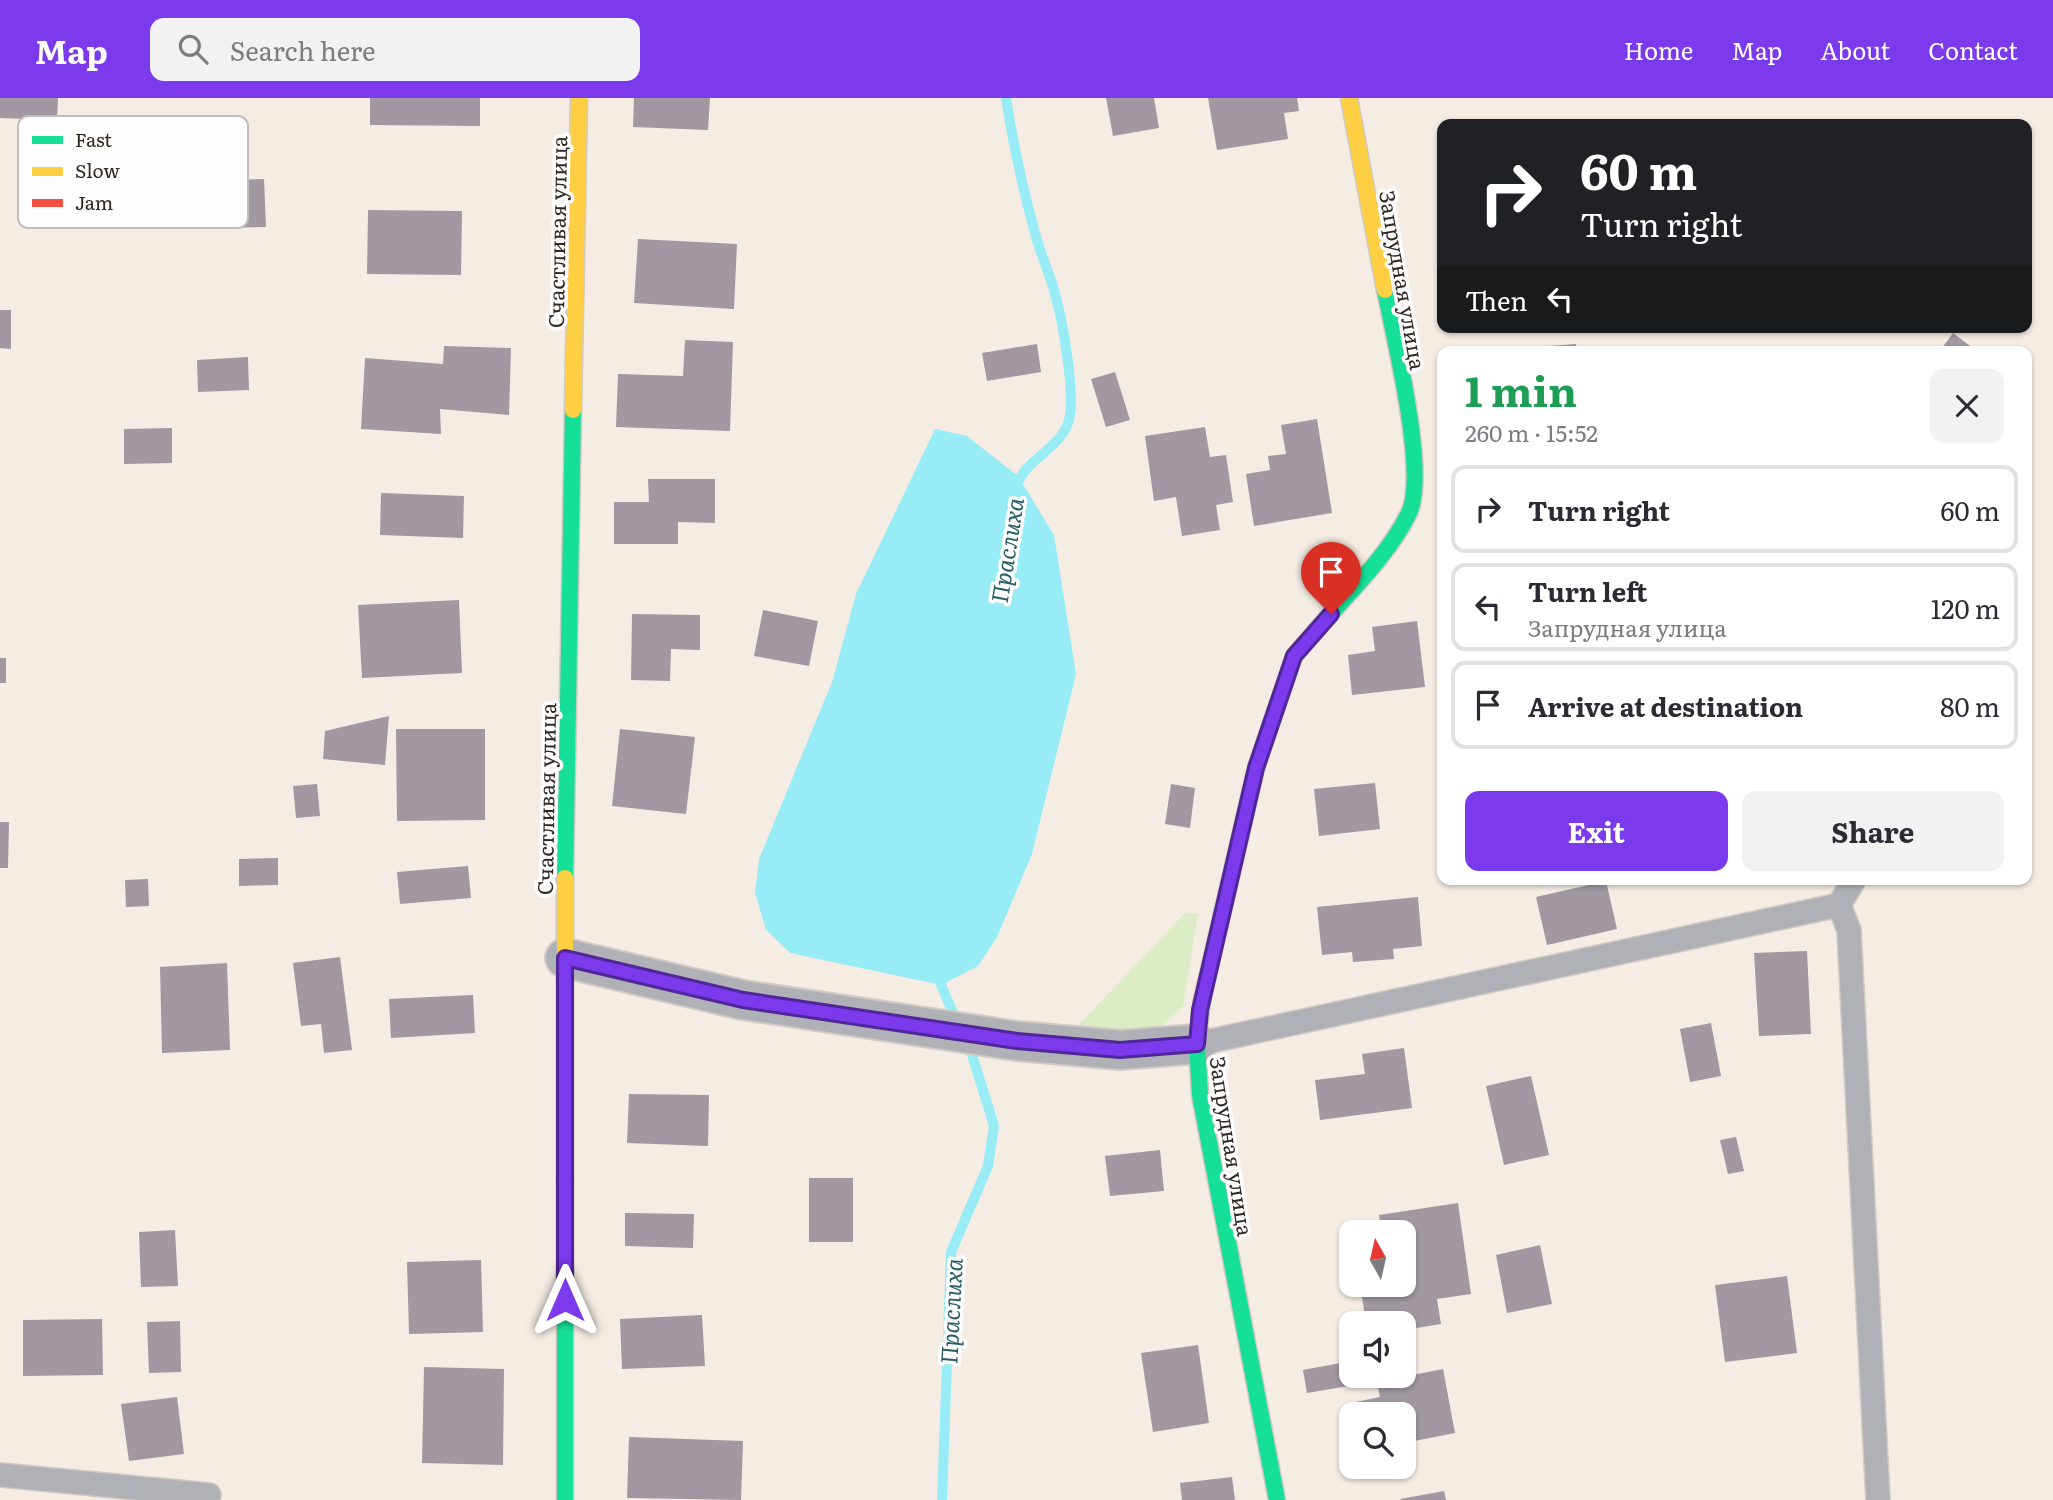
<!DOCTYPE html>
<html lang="en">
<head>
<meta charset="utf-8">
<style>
	:root { --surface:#fff; --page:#f2f2f3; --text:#2b2b33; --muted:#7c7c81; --line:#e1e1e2; --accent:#7c3aed }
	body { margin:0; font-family:Literata,serif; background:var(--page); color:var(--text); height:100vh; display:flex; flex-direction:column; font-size:26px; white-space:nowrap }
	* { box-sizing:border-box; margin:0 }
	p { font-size:23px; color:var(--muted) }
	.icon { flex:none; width:38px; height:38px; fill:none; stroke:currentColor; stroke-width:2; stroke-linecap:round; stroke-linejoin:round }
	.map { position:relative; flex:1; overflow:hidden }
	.drawer { position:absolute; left:1437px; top:248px; width:595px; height:539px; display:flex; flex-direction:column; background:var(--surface); border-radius:14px; box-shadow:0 2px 5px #0004 }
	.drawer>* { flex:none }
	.guide { position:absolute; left:1437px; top:21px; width:595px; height:214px; border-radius:14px; box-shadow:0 2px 5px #0004; background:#202124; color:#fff; overflow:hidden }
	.needle { width:46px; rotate:352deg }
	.controls { position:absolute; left:1339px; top:1122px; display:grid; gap:14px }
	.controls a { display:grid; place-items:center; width:77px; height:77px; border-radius:14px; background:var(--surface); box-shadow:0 2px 5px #0004; font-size:35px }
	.pin { position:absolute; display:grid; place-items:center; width:60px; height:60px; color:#fff; margin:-72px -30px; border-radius:50% 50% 50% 0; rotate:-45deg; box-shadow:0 0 7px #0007 }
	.pin .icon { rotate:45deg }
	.me { position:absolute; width:77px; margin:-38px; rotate:0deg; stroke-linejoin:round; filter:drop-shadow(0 0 5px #0008) }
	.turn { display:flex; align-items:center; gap:24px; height:147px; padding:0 28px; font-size:32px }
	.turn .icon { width:91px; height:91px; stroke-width:2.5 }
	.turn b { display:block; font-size:49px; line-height:60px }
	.then { display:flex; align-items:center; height:66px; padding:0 28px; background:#0003; gap:14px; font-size:26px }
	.round { display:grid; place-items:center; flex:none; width:74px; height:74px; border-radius:14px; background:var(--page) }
	.summary { display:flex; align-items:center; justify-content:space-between; height:119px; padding:0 28px }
	h1 { font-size:42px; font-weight:700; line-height:52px; color:#1e9e55 }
	.action { display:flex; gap:14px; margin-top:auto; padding:14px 28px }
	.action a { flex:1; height:80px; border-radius:14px; background:var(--accent); color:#fff; font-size:28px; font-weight:700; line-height:80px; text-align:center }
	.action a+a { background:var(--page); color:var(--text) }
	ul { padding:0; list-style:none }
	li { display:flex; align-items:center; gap:21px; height:88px; margin:0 14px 10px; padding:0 14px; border:4px solid var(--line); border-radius:14px }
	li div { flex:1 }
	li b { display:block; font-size:26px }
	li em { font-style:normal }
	header { display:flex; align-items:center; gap:42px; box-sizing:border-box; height:98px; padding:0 35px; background:var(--accent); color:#fff }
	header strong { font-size:33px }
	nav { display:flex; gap:38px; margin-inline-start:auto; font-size:24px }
	.search { width:490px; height:63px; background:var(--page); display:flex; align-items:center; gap:18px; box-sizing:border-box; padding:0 24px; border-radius:14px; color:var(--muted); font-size:26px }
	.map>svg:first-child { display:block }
</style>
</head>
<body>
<header>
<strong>Map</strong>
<div class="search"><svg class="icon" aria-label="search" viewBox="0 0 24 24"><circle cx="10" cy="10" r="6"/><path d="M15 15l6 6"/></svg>Search here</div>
<nav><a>Home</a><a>Map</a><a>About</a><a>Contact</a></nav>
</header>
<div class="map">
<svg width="2053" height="1402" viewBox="0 0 2053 1402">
	<rect width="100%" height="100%" fill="#f5ede4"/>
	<path fill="#dcecc7" d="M1185,815L1198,816L1183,909L1151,937L1073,933Z"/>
	<path fill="#98ecf6" d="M935,331L967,338L1018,378L1054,437L1076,576L1032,756L997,839L978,868L941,887L790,855L766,832L755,795L759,761L832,584L856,496Z"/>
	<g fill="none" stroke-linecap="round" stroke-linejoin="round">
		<g stroke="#98ecf6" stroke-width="10">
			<path d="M1006,0C1013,46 1023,91 1035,135C1040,156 1050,175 1055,196C1063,224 1074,289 1070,317C1066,351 1020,361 1016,392"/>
			<path d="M942,875L941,887L957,924"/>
			<path d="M942,1402L951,1154L988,1068L994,1028L970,950"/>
		</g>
	</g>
	<g fill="#a198a2">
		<path d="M0,0H58L57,22L0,20Z"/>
		<path d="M370,0H480V28L370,27Z"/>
		<path d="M634,0H710L708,32L633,29Z"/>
		<path d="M1106,0H1154L1159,30L1113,38Z"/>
		<path d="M1208,0H1297L1299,13L1284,15L1288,41L1217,52Z"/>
		<path d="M264,81L266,129L223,130L222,82Z"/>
		<path d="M368,112L462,113L461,177L367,176Z"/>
		<path d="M638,141L737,146L734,211L634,205Z"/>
		<path d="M0,212H11V251L0,250Z"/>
		<path d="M1953,235L1978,254H1939Z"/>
		<path d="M685,242L733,244L730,333L616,329L618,276L683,278Z"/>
		<path d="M1037,246L1041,274L987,283L982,255Z"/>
		<path d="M1576,246V254H1536V249Z"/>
		<path d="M444,248L511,250L509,317L440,311L441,336L361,331L365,260L443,266Z"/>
		<path d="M248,259L249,292L198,294L197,262Z"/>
		<path d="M1115,274L1130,322L1106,329L1091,281Z"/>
		<path d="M1317,321L1332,415L1254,428L1246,376L1270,372L1268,358L1286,356L1281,327Z"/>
		<path d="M1205,329L1210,359L1226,357L1233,404L1216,407L1220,432L1182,438L1176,399L1154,403L1145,338Z"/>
		<path d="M172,330V365L124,366V331Z"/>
		<path d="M648,381H715V425L678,424V446H614V404H649Z"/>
		<path d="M381,395L464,398L463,440L380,437Z"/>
		<path d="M459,502L462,575L362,580L358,507Z"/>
		<path d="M763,512L818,523L809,568L754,558Z"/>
		<path d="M632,516L700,517V552L671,551L670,583L631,582Z"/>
		<path d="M1417,523L1425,589L1352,597L1348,557L1375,553L1372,529Z"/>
		<rect x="0" y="560" width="6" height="25"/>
		<path d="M389,618L385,667L323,661L325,633Z"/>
		<path d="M396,631H485V722L397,723Z"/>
		<path d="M620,631L695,639L686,716L612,708Z"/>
		<path d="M1375,685L1380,731L1319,738L1314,691Z"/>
		<path d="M317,686L320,718L296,720L293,688Z"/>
		<path d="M1171,686L1195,690L1190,730L1165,726Z"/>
		<path d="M0,724H9L8,770H0Z"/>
		<path d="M278,760V787L239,788V761Z"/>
		<path d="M468,768L471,800L400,806L397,774Z"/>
		<path d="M148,781L149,808L126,809L125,782Z"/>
		<path d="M1606,783L1617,831L1547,847L1536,799Z"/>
		<path d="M1418,799L1422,848L1393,851L1394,861L1353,864L1352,854L1322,857L1317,809Z"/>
		<path d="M1807,853L1811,936L1759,938L1754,855Z"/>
		<path d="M340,859L352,952L324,955L321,926L301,928L293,865Z"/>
		<path d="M227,865L230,952L162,955L160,869Z"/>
		<path d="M473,897L475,935L391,940L389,901Z"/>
		<path d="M1711,925L1721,978L1690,984L1680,931Z"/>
		<path d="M1404,950L1412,1010L1320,1022L1315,982L1365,976L1362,956Z"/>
		<path d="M1531,978L1549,1057L1504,1067L1486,988Z"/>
		<path d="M629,996L709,997L708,1048L627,1045Z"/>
		<path d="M1736,1039L1744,1073L1728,1076L1720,1042Z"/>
		<path d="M1160,1052L1164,1093L1110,1098L1105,1058Z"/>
		<rect x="809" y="1080" width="44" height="64"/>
		<path d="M1458,1105L1471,1196L1437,1201L1441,1226L1404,1232V1225H1366L1360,1186H1404V1134H1381L1379,1117Z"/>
		<path d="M625,1115L694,1116L693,1150L625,1148Z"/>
		<path d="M175,1132L178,1188L141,1189L139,1134Z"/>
		<path d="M1540,1147L1552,1206L1507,1215L1496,1157Z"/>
		<path d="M481,1162L483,1234L409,1236L407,1164Z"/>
		<path d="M1787,1178L1797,1255L1725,1264L1715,1187Z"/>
		<path d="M702,1217L705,1268L622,1271L620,1221Z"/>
		<path d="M102,1221L103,1277L23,1278V1222Z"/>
		<path d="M180,1223L181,1274L149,1275L147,1224Z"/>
		<path d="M1198,1247L1209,1325L1153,1334L1141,1255Z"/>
		<path d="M1351,1263V1278H1365L1366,1285L1307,1295L1303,1272Z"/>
		<path d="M424,1269L504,1271L503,1367L422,1365Z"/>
		<path d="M1443,1271L1455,1335L1404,1345V1316H1353L1351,1305L1380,1299L1377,1284Z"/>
		<path d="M177,1299L184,1356L129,1363L121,1306Z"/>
		<path d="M629,1339L743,1343L741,1402L627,1400Z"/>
		<path d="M1232,1379L1235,1402H1182L1180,1385Z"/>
		<path d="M1444,1393L1446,1402H1401L1400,1401Z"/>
	</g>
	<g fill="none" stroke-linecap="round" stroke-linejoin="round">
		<g stroke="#d0cac3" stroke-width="26">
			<g id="lane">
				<path d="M1839,807L1854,782"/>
				<path d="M1197,946L1839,807L1849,832L1878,1402"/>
				<path d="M0,1377L209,1397"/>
			</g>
		</g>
		<g stroke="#d0cac3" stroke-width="42">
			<path id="street" d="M565,860L743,902L1017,943L1120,952L1197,946"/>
		</g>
		<g stroke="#d0cac3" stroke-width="19">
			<g id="fast">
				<path d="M1319,529C1349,494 1388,458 1409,415C1428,375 1394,240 1385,192"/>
				<path d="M565,780L573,312"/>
				<path d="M1202,902L1197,946L1200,997L1277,1402"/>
				<path d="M565,1081V1402"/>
			</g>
		</g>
		<g stroke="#d0cac3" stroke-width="19">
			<g id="slow">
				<path d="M1349,0L1385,192"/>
				<path d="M573,312L579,0"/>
				<path d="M565,780V1081"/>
			</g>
		</g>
		<g stroke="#d0cac3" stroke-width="19">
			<path id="jam" d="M1202,902L1256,670L1294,558L1319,529"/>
		</g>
		<use href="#lane" stroke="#afb1b6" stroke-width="23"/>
		<use href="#street" stroke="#afb1b6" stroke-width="38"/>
		<use href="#fast" stroke="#16e098" stroke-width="16"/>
		<use href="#slow" stroke="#ffcf43" stroke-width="16"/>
		<use href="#jam" stroke="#f24e42" stroke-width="16"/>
	</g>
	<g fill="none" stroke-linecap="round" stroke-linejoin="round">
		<g stroke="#51269a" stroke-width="18">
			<path id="route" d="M565,1202V860L743,902L1017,943L1120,952L1197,946L1200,912L1256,670L1294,558L1331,516"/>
		</g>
		<use href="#route" stroke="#7c3aed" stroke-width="12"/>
	</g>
	<g text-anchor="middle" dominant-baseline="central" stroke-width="7" stroke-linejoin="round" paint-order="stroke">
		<g font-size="21" fill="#302922" stroke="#fdfdfd">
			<text transform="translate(556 134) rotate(-89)">Счастливая улица</text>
			<text transform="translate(1404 182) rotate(80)">Запрудная улица</text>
			<text transform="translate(545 701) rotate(-89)">Счастливая улица</text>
			<text transform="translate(1233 1048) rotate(81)">Запрудная улица</text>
		</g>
		<g font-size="23" font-style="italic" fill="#295e65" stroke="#fdfdfd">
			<text transform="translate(1006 452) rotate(-81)">Праслиха</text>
			<text transform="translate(950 1213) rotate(-87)">Праслиха</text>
		</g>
	</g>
	<rect x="18" y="18" width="230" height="112" rx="10" fill="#fdfdfd" stroke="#c0bdbb" stroke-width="2"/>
	<rect x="32" y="38" width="31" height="8" fill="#16e098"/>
	<rect x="32" y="69" width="31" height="9" fill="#ffcf43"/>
	<rect x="32" y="101" width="31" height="8" fill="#f24e42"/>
	<g font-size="19" fill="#302922">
		<text x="75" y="49">Fast</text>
		<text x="75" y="80">Slow</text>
		<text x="75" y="112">Jam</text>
	</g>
</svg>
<div class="controls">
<a><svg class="needle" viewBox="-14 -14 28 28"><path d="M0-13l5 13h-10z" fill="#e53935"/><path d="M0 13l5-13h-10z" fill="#7c7c81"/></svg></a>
<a><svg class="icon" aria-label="sound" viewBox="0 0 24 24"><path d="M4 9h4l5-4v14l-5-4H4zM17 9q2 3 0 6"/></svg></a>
<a><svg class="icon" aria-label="search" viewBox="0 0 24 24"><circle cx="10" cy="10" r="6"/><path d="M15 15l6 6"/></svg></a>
</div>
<div class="pin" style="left:1331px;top:516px;background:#d93025"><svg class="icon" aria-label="arrive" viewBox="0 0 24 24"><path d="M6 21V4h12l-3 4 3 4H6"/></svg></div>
<svg class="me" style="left:565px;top:1202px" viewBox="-20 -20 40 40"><path d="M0-17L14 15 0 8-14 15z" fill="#7c3aed" stroke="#fff" stroke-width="4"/></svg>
<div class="guide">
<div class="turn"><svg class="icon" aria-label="right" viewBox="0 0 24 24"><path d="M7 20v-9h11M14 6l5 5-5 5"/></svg><div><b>60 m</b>Turn right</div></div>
<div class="then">Then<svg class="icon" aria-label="left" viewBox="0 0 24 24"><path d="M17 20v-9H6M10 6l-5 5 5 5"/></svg></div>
</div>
<section class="drawer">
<div class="summary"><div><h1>1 min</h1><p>260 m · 15:52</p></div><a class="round"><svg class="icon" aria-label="close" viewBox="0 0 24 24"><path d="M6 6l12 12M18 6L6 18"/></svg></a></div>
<ul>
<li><svg class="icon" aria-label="right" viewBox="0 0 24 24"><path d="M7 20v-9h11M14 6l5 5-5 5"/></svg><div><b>Turn right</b></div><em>60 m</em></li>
<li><svg class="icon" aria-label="left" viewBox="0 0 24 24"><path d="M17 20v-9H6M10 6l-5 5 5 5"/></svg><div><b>Turn left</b><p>Запрудная улица</p></div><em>120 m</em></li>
<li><svg class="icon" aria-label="arrive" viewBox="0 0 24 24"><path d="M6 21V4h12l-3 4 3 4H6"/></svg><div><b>Arrive at destination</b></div><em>80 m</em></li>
</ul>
<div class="action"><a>Exit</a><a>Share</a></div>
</section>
</div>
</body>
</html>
